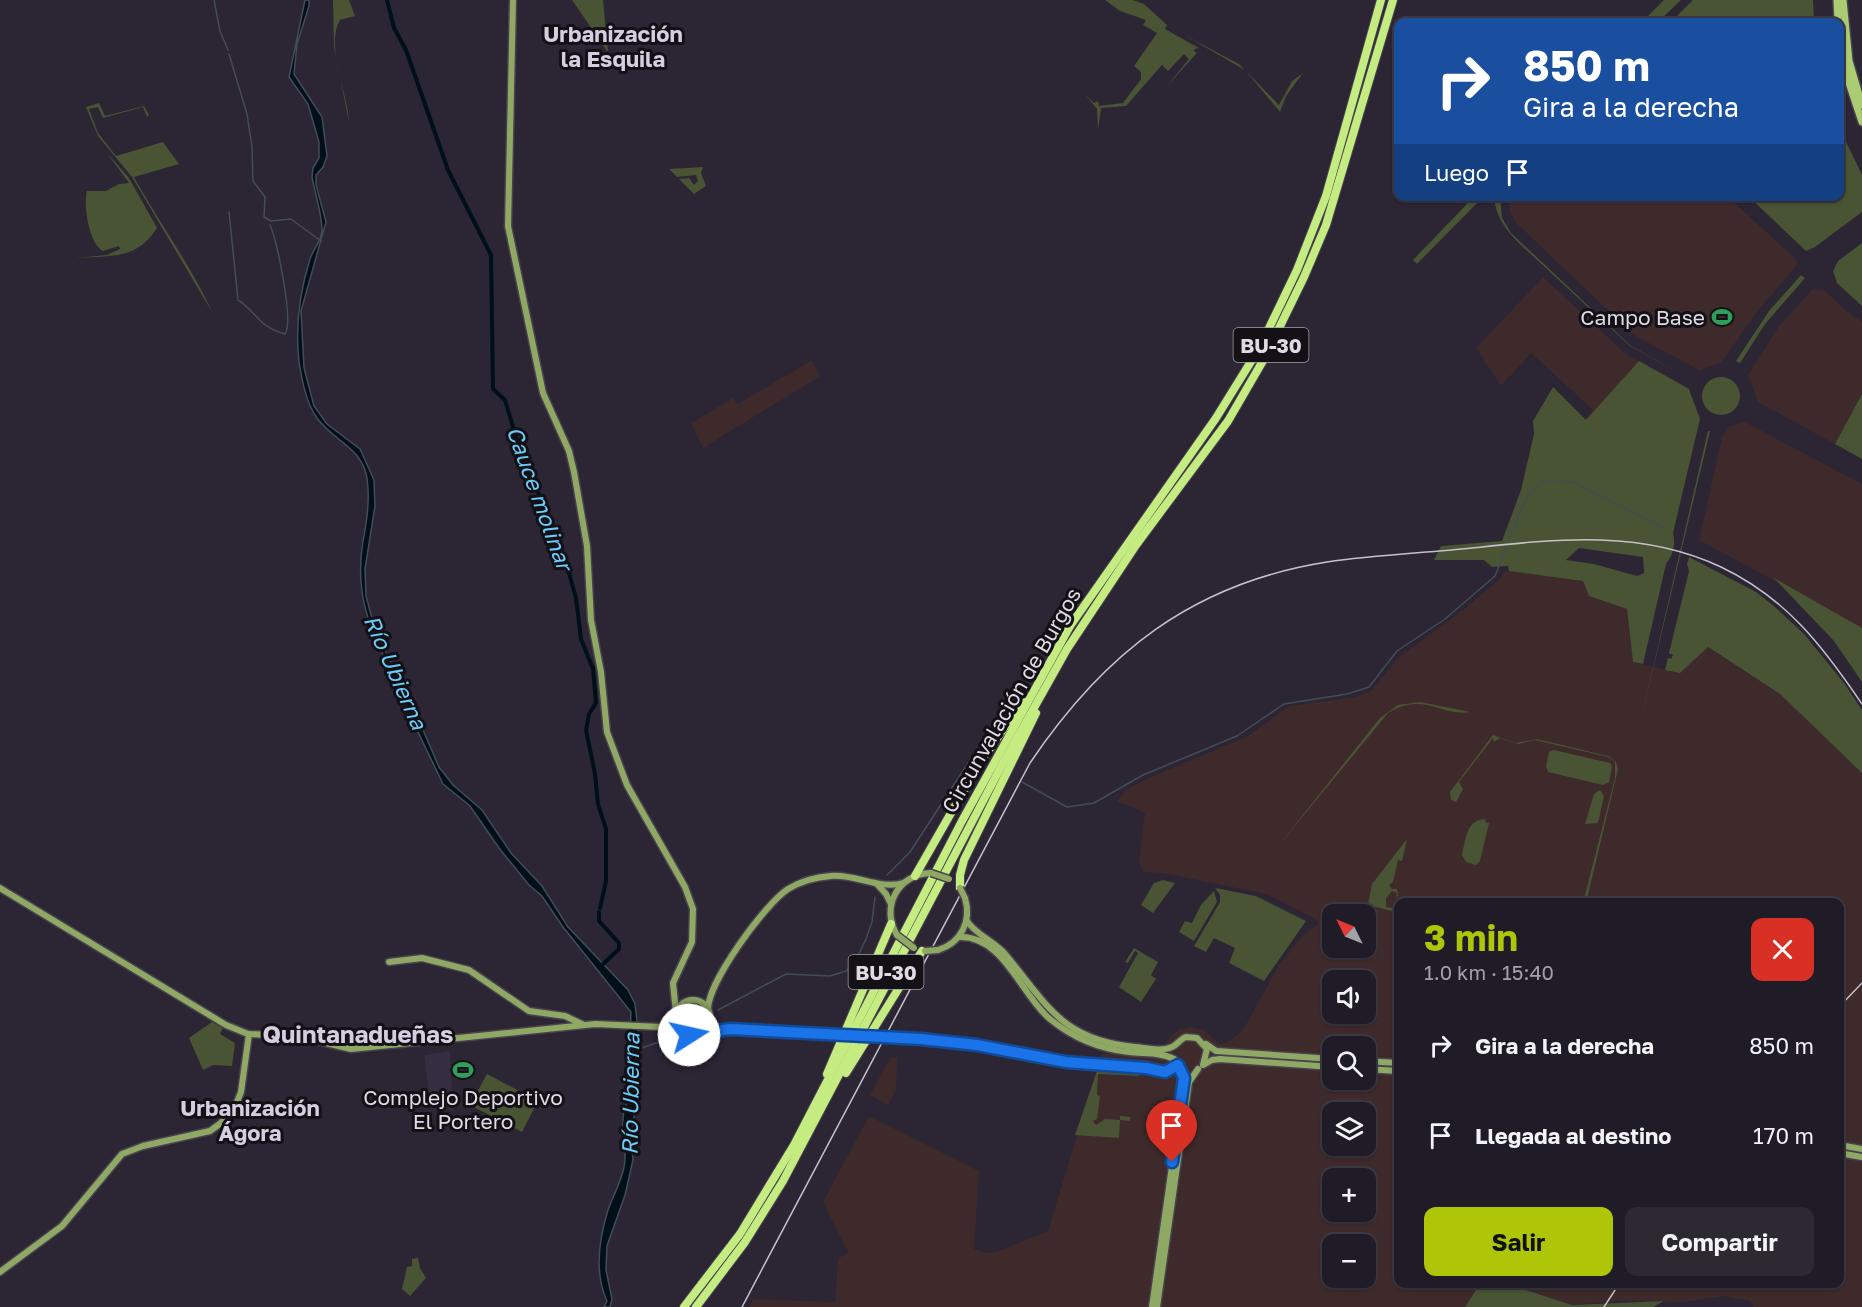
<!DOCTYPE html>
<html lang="es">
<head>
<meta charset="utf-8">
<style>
	:root { --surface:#201c27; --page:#2d2933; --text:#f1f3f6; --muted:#a2a1a7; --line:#3d3a44; --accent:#aec508 }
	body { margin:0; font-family:"Golos Text",sans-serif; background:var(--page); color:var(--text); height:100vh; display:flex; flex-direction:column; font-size:22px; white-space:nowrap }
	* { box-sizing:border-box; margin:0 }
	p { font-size:20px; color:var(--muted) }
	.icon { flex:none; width:33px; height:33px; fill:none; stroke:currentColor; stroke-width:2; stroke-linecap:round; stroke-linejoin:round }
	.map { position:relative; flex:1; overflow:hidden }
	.details { position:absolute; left:1394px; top:898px; width:450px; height:390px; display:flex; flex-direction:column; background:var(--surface); border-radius:12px; box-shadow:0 2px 4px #0004,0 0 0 2px var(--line) }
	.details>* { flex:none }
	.guide { position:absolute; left:1394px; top:18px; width:450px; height:183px; border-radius:12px; box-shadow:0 2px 4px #0004,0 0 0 2px var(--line); background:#1a4fa0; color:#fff; overflow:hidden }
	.needle { width:39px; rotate:313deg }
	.buttons { position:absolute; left:1322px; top:904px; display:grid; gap:12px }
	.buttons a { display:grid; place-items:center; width:54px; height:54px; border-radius:12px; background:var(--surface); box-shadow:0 2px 4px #0004,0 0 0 2px var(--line); font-size:30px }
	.pin { position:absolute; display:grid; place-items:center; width:51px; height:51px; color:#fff; margin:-62px -26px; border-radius:50% 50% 50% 0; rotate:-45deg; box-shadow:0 0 6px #0007 }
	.pin .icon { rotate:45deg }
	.me { position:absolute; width:66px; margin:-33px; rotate:80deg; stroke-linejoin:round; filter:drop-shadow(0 0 4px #0008) }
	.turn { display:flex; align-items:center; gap:21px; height:126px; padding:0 30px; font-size:27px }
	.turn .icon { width:78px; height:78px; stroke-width:2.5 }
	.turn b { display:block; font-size:42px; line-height:51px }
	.then { display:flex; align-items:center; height:57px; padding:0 30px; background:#0003; gap:12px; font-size:22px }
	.round { display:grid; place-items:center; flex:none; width:63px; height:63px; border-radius:12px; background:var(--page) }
	.overview { display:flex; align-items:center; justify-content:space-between; height:102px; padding:0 30px }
	h1 { font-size:36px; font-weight:700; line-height:45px; color:var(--accent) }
	.action { display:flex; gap:12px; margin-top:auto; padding:12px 30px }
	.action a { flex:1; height:69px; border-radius:12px; background:var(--accent); color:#111; font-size:24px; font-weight:700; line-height:69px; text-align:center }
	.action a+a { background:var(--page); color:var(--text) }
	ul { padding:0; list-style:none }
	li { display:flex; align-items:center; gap:18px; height:90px; padding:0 30px }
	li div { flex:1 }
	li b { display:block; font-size:22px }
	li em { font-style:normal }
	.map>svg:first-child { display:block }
</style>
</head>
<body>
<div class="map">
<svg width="1862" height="1307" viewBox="0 0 1862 1307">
	<rect width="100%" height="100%" fill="#2b2534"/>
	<g fill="#3e2a2a" fill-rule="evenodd">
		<path d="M1509,196L1728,197L1796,259L1797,265L1756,313L1721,363L1699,370L1634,335L1516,223L1510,211Z"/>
		<path d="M1543,277L1626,354L1685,386L1557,450L1593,410L1531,353L1501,386L1476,348Z"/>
		<path d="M1813,289L1825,291L1851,315L1862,321V394L1835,444L1758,402L1748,375L1779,326Z"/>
		<path d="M812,360L820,376L703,448L691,423L733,398L738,404Z"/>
		<path d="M1745,422L1862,484V628L1699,540L1722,437L1730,426Z"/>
		<path d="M1517,570L1583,581L1589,596L1627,609L1633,662L1680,673L1707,647L1780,694L1862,773V1307H1753L1750,1301L1723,1296L1685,1302L1618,1301L1572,1305L1507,1284H1839V903H1398V1284H1486L1476,1290L1465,1307H749L753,1299L835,1302L838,1259L848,1252L823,1202L869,1116L979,1171L974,1249L986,1253L999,1251L1048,1231L1102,1053L1162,1057L1166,1042L1172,1035L1180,1029L1191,1027L1203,1030L1220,1044L1228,1042L1241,1032L1248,1021L1279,965L1304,934L1318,925L1317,920L1266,894L1163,873L1143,872L1139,862L1145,813L1117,801L1126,790L1149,778L1248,736L1289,706L1356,697L1371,691L1400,656L1462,611L1503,576V572ZM1332,915H1365V948H1332ZM1332,981H1365V1014H1332ZM1332,1047H1365V1080H1332ZM1332,1113H1365V1146H1332ZM1332,1179H1365V1212H1332ZM1332,1245H1365V1278H1332Z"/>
		<path d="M890,1058H897L896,1090L888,1105L870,1095Z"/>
	</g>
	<path fill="#352d41" d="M450,1051L453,1112L443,1103L431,1110L424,1055Z"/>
	<g fill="#485433" fill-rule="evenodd">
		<path d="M333,0H349L355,16L340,20C325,45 348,94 349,122L334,47Z"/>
		<path d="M572,0H603L608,51H607Z"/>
		<path d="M1105,0H1133L1144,4L1167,25L1165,29L1199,48L1195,49L1194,51L1197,53L1167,86L1189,59L1184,54L1168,71L1162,65L1126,106L1101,108L1098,130L1097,109L1085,94L1094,103L1098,101L1099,106L1123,103L1141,79V72L1134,66L1157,33L1143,25L1146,20L1120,11Z"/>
		<path d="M1664,0H1681L1658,22H1642Z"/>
		<path d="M1693,0H1813L1814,22H1671Z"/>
		<path d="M1184,35L1239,64L1279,105L1292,81L1303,73L1286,96L1280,112L1245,70Z"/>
		<path d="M99,103L105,116L144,106L149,115L147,117L143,107L103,118L98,107L89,109L98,133L116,156L163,142L179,164L134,177C158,221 192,267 212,312L132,177L98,136L86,107Z"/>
		<path d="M1839,127L1862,175V212L1815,247L1806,251L1749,197L1839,196Z"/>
		<path d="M107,153L129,178L157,228C136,261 110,255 75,258L107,255L120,249L119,246L103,251C89,244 83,205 87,191H106L119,184L129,183Z"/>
		<path d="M703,167L701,173L706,186L694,194L679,179L689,178L694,185L698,181L696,175L677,177L669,169Z"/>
		<path d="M1470,197H1481V199L1417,264L1413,260L1466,205Z"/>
		<path d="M1494,197H1500L1502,218L1511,233L1631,346L1688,378L1630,346L1521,245C1506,230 1496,218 1494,197Z"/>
		<path d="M1862,243V306L1837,283L1833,271L1838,261Z"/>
		<path d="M1801,275L1805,278L1765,324L1740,363L1736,361L1769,311Z"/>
		<path d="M1639,361L1689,389L1700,419L1673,533C1676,543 1673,556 1666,564L1643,664L1633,662L1627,609L1589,596L1583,581L1509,571L1508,566L1492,567L1484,560H1434L1441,546L1502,541L1521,490L1534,434L1533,421L1553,387L1586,420ZM1579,548L1643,557L1644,573L1637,576L1594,564L1566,560Z"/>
		<circle cx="1721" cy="396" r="19"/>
		<path d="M1862,394V459L1835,444Z"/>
		<path d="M1708,431H1710L1639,728Z"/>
		<path d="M1689,557L1756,592L1775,607L1804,634L1844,683L1862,710V773L1780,694L1708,647L1680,673L1665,670L1668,658L1671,659L1673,655L1669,653L1689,571L1687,564Z"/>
		<path d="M1774,578L1862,628V682L1834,641Z"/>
		<path d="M1420,702L1470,712C1441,717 1424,691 1388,713L1275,850L1380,718L1398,705Z"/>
		<path d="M1493,735L1516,743L1537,739L1608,756L1616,762L1618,769L1586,903H1583L1615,778V762L1608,757L1535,740L1518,744L1500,738L1494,742L1493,738L1459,782L1463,789L1456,802L1451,800L1450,792Z"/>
		<path d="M1554,750L1610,763L1612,767L1609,782L1603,785L1548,772L1546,766L1549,752Z"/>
		<path d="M1600,790L1604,796L1598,823L1585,824L1594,794Z"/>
		<path d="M1486,819L1485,822L1489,823L1480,861L1476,865L1466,862L1462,855C1466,839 1466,819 1486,819Z"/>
		<path d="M1407,839L1402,861L1398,860L1393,882L1389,885L1392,889H1397L1398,895L1396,898L1397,893L1392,891L1386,898V907L1393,908L1392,911L1368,905L1372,884Z"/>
		<path d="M1163,880L1175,883L1153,913L1141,905L1154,883Z"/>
		<path d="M1215,888L1256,896L1306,921L1264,981L1229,963L1235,948L1214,938L1206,952L1194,946L1220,902V895Z"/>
		<path d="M1214,891L1217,902L1194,941L1179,932L1185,921L1192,923L1201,905Z"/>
		<path d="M1134,948L1158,962L1151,975L1156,979L1141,1002L1119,987L1138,953L1135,951L1128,963L1125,962Z"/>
		<path d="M212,1022L223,1028L220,1034L235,1043L232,1066L213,1065L203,1070L189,1038Z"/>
		<path d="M1097,1071L1139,1073V1076L1098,1074L1097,1095L1100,1096L1097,1119L1093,1121L1096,1125L1105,1119L1120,1120V1116L1130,1117V1121L1120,1120L1119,1138L1075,1135Z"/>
		<path d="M487,1074L538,1101L522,1132L470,1105Z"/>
		<path d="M418,1258L420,1268L426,1278L410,1296L402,1289L407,1267L412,1266V1259Z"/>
		<path d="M1486,1284H1507L1572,1305L1664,1301L1653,1307H1465L1476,1290Z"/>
	</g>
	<path fill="#001019" stroke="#434d56" stroke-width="1.5" d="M305,0H309V6L297,44L294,74L322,117L327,156L323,167L316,175V185L326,222L301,311L304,368L314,406L327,424L360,449L374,480L375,506L365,569L366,596L374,626L398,678L411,694L413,707L439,767L453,785L482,810L511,853L542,886L568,927L628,990L635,1004L638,1030L633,1088L636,1104L631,1135L633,1160L625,1195L607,1246L606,1270L612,1299L610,1307H604L607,1301C594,1273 599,1239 608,1210C613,1196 621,1182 624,1167C629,1146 617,1124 627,1103L631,1012L563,927L542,896L529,885L499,848L470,806L443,784L406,707L407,696C390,682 397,680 389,666C367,625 355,589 363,541C367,520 370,500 367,478C362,447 333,441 317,418C306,403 302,380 299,362C295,326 299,294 310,259C313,249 322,241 322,230C322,214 315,194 312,177L313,168L319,158V142L308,104L289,77Z"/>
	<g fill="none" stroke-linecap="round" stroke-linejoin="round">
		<g stroke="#434d56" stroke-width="1.5">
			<path d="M214,0L220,31L228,50"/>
			<path d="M229,54L247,114L252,147L253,181L265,197L264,217L271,221L291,219L321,241"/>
			<path d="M229,212L238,300C258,313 257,326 285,334C294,321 277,241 270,225"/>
			<path d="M1508,540L1528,494L1543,482L1555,480L1575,483L1663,527"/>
			<path d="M1022,782L1067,807L1094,803L1143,775L1237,736L1284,704L1347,694L1369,687L1397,651L1445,619L1495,576L1506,549"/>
			<path d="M887,875L910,852L970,760L973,757L978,758"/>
			<path d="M718,1010L786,974L830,976L846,971L855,962L866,939L872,922L875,897"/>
			<path d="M636,1050L656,1043L678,1040"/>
		</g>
		<g stroke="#001019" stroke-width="4">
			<path d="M387,0L394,28L406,50L448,170L491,255L493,389L505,400L527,474L543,501L567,566L576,598L581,639L593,669L596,703L589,714L586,730L595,774L598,804L606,829V881L600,908"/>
			<path d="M599,912V921L619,943V949L601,966"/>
		</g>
		<g stroke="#484250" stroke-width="9">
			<g id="secondary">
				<path d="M513,0L508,226L543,393L569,451L574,472L587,546L591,620L601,672L607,732L627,785L685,887L693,909L692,942L673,983L676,1013"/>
				<path d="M877,884L886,894L891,904"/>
				<path d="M0,888L226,1025L248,1034L297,1036L351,1049L595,1024L661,1027L681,1030"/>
				<path d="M967,921C976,935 994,941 1005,954C1047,1004 1061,1040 1135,1047C1146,1048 1161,1052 1172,1047C1177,1045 1180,1039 1186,1037L1197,1038L1207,1049L1203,1065"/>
				<path d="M897,935C880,907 898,874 931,873"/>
				<path d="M959,937C1003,935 1021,995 1050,1019C1073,1038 1100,1049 1129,1052C1144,1054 1161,1052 1174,1059"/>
				<path d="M938,950C961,943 972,921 965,898"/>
				<path d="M389,962L422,958L469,970L529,1011L565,1016L584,1025"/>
				<circle cx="693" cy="1017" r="17"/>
				<path d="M708,1009C708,982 765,904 788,889C801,881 816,877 831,876C856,874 880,890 903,883"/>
				<path d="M705,1031L730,1029L835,1033"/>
				<path d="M895,1037C953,1041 1007,1054 1064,1062C1098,1066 1131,1066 1165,1072L1178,1065"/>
				<path d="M1206,1044L1216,1051L1332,1059"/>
				<path d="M1365,1061L1398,1063"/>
				<path d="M1205,1064L1212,1060L1220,1059L1332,1067"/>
				<path d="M1365,1069L1398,1071"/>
				<path d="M1839,1145L1862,1149"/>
				<path d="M1839,1153L1862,1157"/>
				<path d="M0,1272L62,1226L122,1154L143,1146L210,1131L221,1123L235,1107L241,1092L249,1034"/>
				<path d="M1152,1307L1184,1082L1180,1068"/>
				<path d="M1157,1307L1189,1082L1198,1069"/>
			</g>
		</g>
		<g stroke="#484250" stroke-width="10">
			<g id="primary">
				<path d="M1837,0L1838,22"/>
				<path d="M1843,0L1849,61L1862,105"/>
				<path d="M1839,34L1846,74L1862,122"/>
			</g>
		</g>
		<g stroke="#484250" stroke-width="10">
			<g id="highway">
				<path d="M915,876L979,764L1023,701"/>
				<path d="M960,888V875L964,860L1036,713"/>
				<path d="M846,1073L922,951"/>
				<path d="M827,1074L891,924"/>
				<path d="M684,1307L740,1234L794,1145L962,821L1070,626L1216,418L1260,347L1297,270L1326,196L1381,0"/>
				<path d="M696,1307L745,1242L783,1181L1003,763L1067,649L1136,545L1228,421L1264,359L1304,277L1326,225L1393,0"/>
			</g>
		</g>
		<use href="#secondary" stroke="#8fa864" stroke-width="6"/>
		<use href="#primary" stroke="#abcc73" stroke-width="7"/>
		<use href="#highway" stroke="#c5ec80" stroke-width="8"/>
		<g stroke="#c5c1cb" stroke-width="1.5">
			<path d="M1839,1007L1862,983"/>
			<path d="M742,1307L1030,763C1104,653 1193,583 1327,562C1375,555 1424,553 1472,548C1557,539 1641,529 1721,567C1786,598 1822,645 1862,704"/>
			<path d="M1604,1307L1619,1284"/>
		</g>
		<g stroke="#484250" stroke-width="9" stroke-linecap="butt">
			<g id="secondary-bridge">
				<path d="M931,873L949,879"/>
				<path d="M960,888L965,898"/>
				<path d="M897,935L914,948"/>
				<path d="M925,951L938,950"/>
				<path d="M835,1033L895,1037"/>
			</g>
		</g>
		<use href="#secondary-bridge" stroke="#8fa864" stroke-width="6"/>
	</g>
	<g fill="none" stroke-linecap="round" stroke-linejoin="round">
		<g stroke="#114b97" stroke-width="15">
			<path id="route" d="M689,1035L730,1029L921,1039L977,1045L1066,1062L1146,1068L1165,1072L1178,1065L1184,1078L1172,1162"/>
		</g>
		<use href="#route" stroke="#1a73e8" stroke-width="10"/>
	</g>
	<defs>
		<g id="stadium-bare" transform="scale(1.62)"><path d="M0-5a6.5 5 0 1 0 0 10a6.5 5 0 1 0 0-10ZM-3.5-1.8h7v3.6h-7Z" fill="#2e9e5b" stroke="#131016" stroke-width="2.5" paint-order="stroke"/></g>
	</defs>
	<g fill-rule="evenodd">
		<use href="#stadium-bare" x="1722" y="317"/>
		<use href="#stadium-bare" x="463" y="1070"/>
	</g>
	<g text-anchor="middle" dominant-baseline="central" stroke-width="6" stroke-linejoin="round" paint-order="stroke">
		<g fill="#131016" stroke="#a29ea7" stroke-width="1.5">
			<rect x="1233.5" y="328" width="75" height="34" rx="4.5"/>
			<rect x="848.5" y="955" width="75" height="34" rx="4.5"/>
		</g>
		<g font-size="20" font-weight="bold" fill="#dfdbe5">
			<text x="1271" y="345">BU-30</text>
			<text x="886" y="972">BU-30</text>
		</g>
		<g font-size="21" fill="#dfdbe5" stroke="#131016" text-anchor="end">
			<text x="1705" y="317">Campo Base</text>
			<text x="463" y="1097" text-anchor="middle">Complejo Deportivo<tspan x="463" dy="24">El Portero</tspan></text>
		</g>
		<g font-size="21" fill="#dfdbe5" stroke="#131016">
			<text transform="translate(1011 700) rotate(-60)">Circunvalación de Burgos</text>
		</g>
		<g font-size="22" font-weight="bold" fill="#d5cde0" stroke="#131016">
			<text x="613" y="33">Urbanización<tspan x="613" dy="25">la Esquila</tspan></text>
			<text x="250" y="1107">Urbanización<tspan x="250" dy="25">Ágora</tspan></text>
		</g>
		<g font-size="22" font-style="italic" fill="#6ccdfb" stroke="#131016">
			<text transform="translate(540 498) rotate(70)">Cauce molinar</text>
			<text transform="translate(396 672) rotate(66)">Río Ubierna</text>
			<text transform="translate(630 1094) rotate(-89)">Río Ubierna</text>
		</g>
		<g font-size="24" font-weight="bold" fill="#d5cde0" stroke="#131016">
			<text x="358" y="1033">Quintanadueñas</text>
		</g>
	</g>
</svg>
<div class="buttons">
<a><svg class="needle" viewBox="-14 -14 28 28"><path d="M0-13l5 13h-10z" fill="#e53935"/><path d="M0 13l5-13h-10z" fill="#a2a1a7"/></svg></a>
<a><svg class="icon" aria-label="sound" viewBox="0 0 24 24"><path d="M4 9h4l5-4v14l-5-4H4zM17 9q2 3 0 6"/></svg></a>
<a><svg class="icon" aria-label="search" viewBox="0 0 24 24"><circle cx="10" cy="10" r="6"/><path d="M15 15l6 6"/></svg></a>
<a><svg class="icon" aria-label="layers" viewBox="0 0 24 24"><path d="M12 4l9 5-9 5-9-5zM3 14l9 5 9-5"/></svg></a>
<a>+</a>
<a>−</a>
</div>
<div class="pin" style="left:1172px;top:1162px;background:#d93025"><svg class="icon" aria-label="arrive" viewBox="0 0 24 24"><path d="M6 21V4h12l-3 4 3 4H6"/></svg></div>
<svg class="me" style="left:689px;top:1035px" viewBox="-20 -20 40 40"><circle r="19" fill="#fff"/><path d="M0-13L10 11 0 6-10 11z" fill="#1a73e8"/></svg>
<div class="guide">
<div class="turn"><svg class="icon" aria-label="right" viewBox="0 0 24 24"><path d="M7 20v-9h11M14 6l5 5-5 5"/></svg><div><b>850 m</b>Gira a la derecha</div></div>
<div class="then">Luego<svg class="icon" aria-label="arrive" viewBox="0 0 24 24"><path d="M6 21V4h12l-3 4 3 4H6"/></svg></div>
</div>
<section class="details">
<div class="overview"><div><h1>3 min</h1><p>1.0 km · 15:40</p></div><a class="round" style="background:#d93025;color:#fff"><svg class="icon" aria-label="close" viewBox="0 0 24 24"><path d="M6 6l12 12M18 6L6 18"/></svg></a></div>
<ul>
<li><svg class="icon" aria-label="right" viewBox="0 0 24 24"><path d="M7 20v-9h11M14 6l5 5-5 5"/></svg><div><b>Gira a la derecha</b></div><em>850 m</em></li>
<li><svg class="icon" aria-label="arrive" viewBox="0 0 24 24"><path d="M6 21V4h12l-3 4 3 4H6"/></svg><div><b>Llegada al destino</b></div><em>170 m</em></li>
</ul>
<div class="action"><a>Salir</a><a>Compartir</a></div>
</section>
</div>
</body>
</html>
